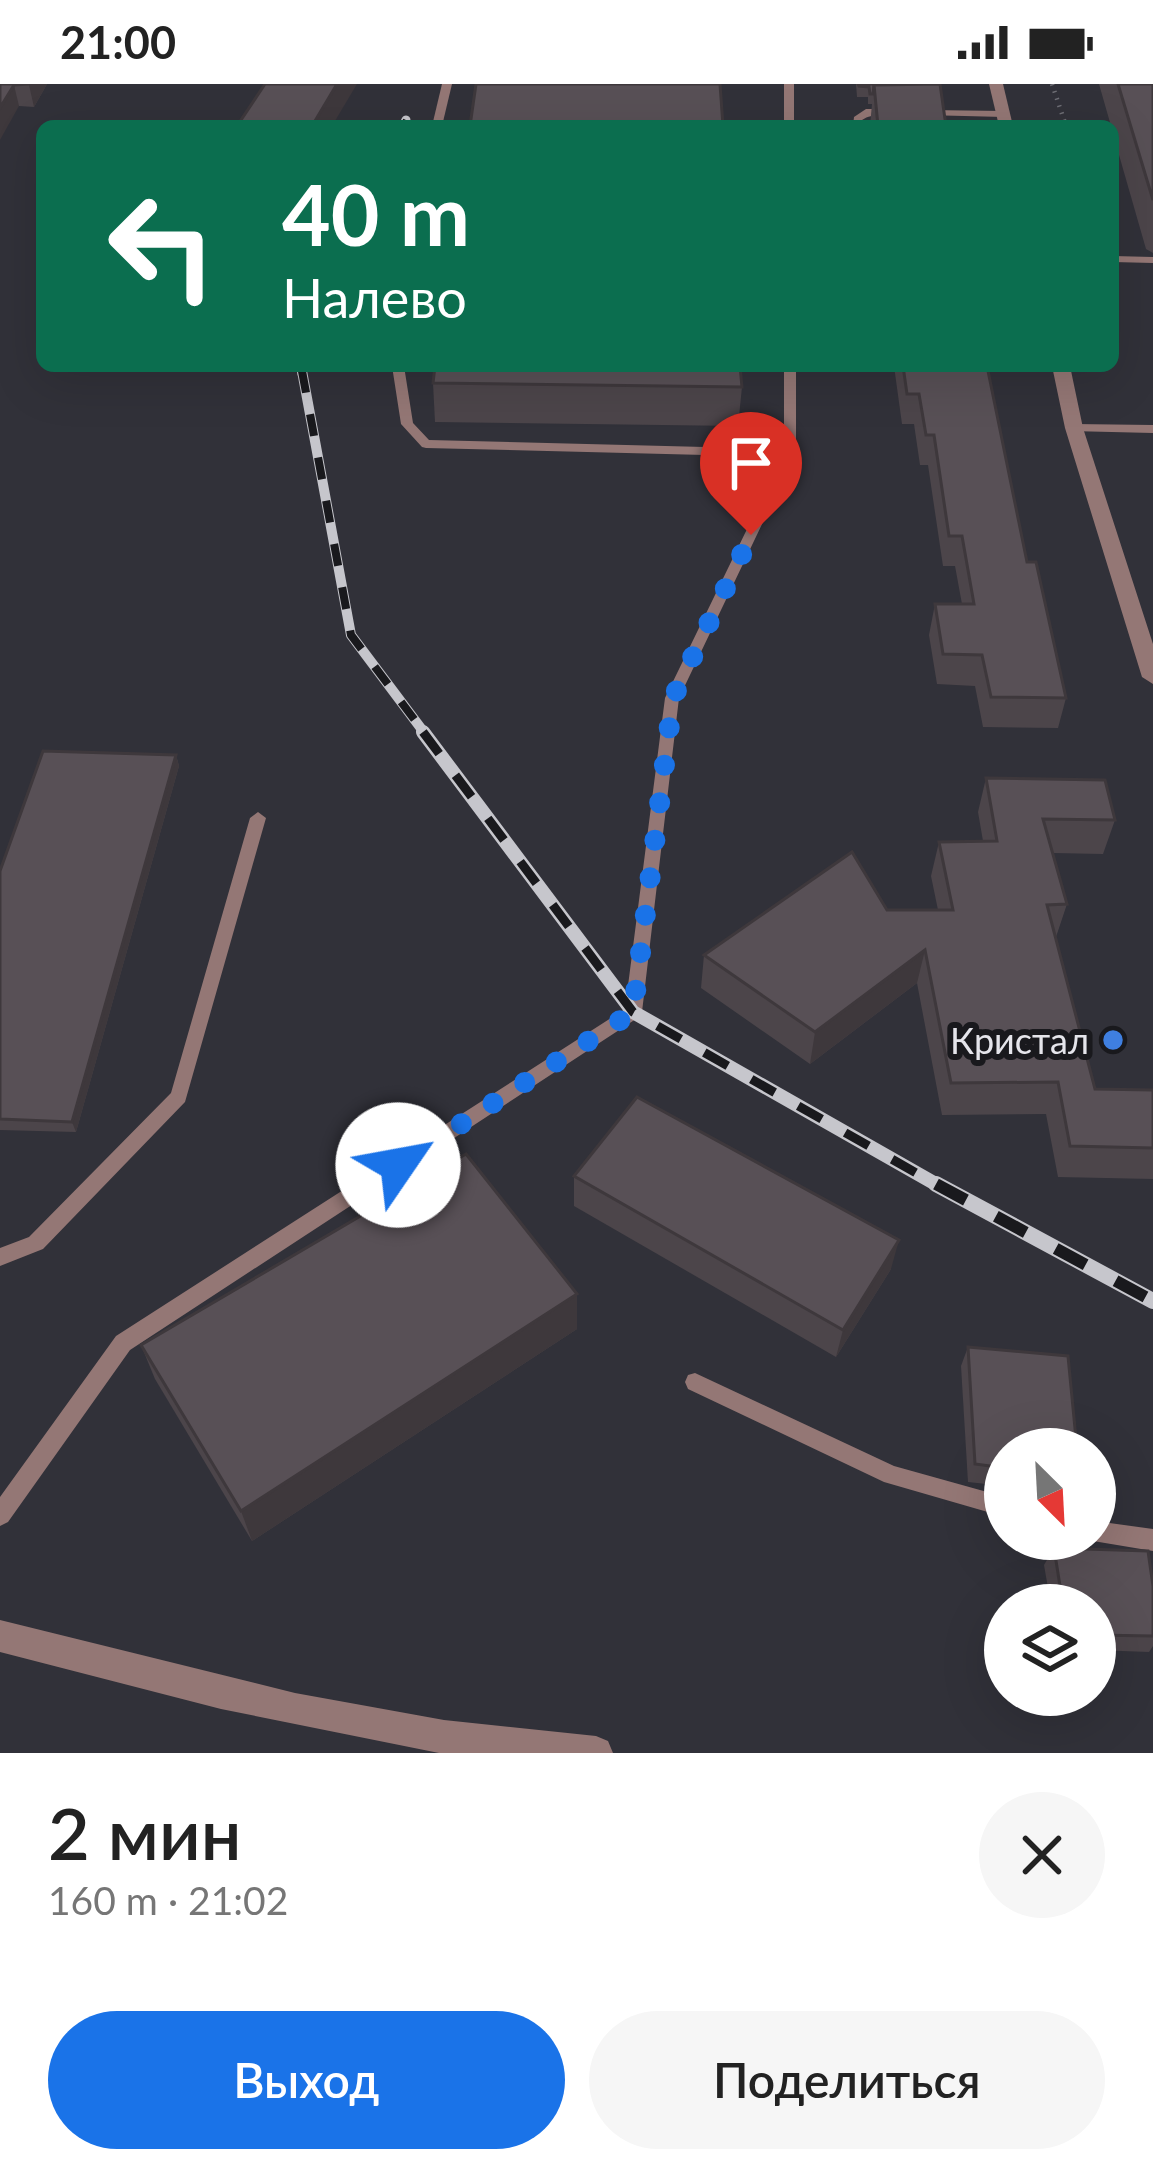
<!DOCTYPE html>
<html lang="ru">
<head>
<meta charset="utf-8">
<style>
	:root { --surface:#fff; --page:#f6f6f6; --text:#222; --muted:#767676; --accent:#1a73e8 }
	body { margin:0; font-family:Lato,sans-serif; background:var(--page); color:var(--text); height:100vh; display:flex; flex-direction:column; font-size:45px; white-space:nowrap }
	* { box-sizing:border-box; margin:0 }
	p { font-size:39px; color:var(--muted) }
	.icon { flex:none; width:66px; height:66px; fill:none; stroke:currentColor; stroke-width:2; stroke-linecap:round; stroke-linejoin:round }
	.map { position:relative; height:1669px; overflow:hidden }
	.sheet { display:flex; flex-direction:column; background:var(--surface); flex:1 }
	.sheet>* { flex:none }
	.guide { position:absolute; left:36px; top:36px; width:1083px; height:252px; border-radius:18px; box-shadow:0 12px 48px #0002; background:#0b6e4f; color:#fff; overflow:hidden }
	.needle { width:78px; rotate:156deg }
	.tools { position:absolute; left:984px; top:1344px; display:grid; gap:24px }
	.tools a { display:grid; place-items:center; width:132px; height:132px; border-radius:50%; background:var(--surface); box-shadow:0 12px 48px #0002; font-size:60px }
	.pin { position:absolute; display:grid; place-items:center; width:102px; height:102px; color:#fff; margin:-123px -51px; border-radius:50% 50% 50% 0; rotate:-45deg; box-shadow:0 0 12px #0007 }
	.pin .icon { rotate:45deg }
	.me { position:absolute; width:132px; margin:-66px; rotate:57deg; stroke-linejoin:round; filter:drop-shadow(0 0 9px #0008) }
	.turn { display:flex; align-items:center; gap:42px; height:252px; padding:0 48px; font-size:54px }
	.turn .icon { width:156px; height:156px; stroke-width:2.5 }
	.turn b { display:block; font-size:84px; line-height:102px }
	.round { display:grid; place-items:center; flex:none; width:126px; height:126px; border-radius:63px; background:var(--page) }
	.summary { display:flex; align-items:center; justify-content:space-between; height:204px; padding:0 48px }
	h1 { font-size:72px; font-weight:600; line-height:90px }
	.primary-button { display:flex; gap:24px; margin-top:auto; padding:24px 48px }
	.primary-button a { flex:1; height:138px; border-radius:72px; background:var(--accent); color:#fff; font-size:48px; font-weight:600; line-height:138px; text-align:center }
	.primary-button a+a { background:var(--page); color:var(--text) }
	.status { display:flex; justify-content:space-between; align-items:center; height:84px; padding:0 60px; background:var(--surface); direction:ltr }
	.status svg { height:33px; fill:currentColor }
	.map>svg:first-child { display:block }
</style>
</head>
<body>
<div class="status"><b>21:00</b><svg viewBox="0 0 49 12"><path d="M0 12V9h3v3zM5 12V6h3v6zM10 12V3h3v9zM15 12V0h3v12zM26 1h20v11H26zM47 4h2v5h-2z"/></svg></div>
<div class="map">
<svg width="1153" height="1669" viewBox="0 0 1153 1669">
	<rect width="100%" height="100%" fill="#313139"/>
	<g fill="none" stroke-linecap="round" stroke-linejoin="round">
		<path stroke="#6e6e75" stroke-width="4.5" stroke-dasharray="1.5 6" stroke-linecap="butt" d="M1052,0L1066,42"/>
		<g fill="#947775" fill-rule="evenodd">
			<path d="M442,0H452L442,42H432Z"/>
			<rect x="784" y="0" width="10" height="42"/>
			<path d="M866,25H889L894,28C885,34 874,28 862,36L863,42H853L854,33Z"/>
			<path d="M927,26L1004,27L1009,30L1004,33L924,31L922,29Z"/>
			<path d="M1113,172L1153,173V179L1113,178Z"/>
			<path d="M392,282H404L413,339L429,356L784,365V282H796V369L679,614L642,928L639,933L130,1266L8,1438L0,1442V1413L116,1252L625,925L665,614L782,373L426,364L422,363L401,340Z"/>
			<path d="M1074,340L1153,341V349L1070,347L1068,344Z"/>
			<path d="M258,728L266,734L185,1018L43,1165L0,1182V1164L29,1153L171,1009L250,734Z"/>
			<path d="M695,1289L894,1382L1005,1413V1433L884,1398L688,1305L685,1298L688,1291Z"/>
			<path d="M1095,1437L1153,1445V1467L1087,1456L1095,1455Z"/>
		</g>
		<g fill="#947775" fill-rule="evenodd">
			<path d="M989,0H1003L1013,42H999Z"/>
			<path d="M1052,282H1070L1083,344L1153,560V600L1142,593L1065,344Z"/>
			<path d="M0,1536L295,1609L444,1636L596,1652L608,1657L613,1669H439L221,1625L0,1568Z"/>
		</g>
		<g stroke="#c6c6cc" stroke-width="9">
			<g id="rail-far3">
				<path d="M403,42L406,36"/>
				<path d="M301,282L302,290"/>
			</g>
		</g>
		<g stroke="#c6c6cc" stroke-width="10">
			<path id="rail-far2" d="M302,287L351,551L426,651"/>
		</g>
		<g stroke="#c6c6cc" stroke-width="14">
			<path id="rail-far1" d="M423,648L633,928L941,1103"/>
		</g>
		<g stroke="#c6c6cc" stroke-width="16">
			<path id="rail" d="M936,1100L1153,1217"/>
		</g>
		<use href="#rail-far3" stroke="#19191d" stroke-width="6" stroke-dasharray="18" stroke-linecap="butt"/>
		<use href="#rail-far2" stroke="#19191d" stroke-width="8" stroke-dasharray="22" stroke-linecap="butt"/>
		<use href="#rail-far1" stroke="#19191d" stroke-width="9" stroke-dasharray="27" stroke-linecap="butt"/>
		<use href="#rail" stroke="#19191d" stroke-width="12" stroke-dasharray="34" stroke-linecap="butt"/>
	</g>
	<g fill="#4c454a">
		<path d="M0,0H47L34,23L19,22Z"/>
		<path d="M856,0H940L946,42H870L872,20H868V13H857Z"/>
		<path d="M1099,0H1153V169L1146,165L1113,50V42H1111Z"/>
		<path d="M894,282H987L1027,478L1066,614L1058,644L983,643L975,602L937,600L929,551L935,520H962L955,482H943L928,381H920L914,340H902Z"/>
		<path d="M433,299L742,303L738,342L435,338Z"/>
		<path d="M176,671L179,682L76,1048L0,1046V787Z"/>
		<path d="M986,694L1115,736L1103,770L1053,769L1067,820L1056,853L1095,1005L1153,1006V1095L1058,1093L1046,1030L942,1031L917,899L810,980L701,904L704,871L887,826H938L931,792L939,758L983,757L978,728Z"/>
		<path d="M574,1092L891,1185L836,1273L574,1122Z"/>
		<path d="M577,1210V1245L252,1457L155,1295L141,1261Z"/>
		<path d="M968,1263L1005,1365V1402L968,1398L961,1282Z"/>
		<path d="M1054,1464L1153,1502V1562L1149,1568L1095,1566V1521H1051L1044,1481Z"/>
	</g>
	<g fill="#3e383c">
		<path d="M29,0H47L34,23L29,1Z"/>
		<path d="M337,0H357L332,42H312Z"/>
		<path d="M14,1L19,22L0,56V24Z"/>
		<path d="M176,671L179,682L76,1048L72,1038Z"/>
		<path d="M925,866L917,899L810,980L815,948Z"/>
		<path d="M899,1156L891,1185L836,1273L843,1246Z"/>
		<path d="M577,1210V1245L252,1457L241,1427Z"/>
	</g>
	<g fill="#585056" stroke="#3e383c" stroke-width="3">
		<path d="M0,0H29L14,1L0,24Z"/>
		<path d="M265,0H337L312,42H237Z"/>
		<path d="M476,0H720L723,42H470Z"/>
		<path d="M858,0H932L874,1L873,10H870L869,3L859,2Z"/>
		<path d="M940,0L946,42H878L874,1Z"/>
		<path d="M1118,0H1153V116Z"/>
		<path d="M435,282H740L742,303L433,299Z"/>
		<path d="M903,282H987L1027,478H1036L1066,614L991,613L982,571L943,570L935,520H974L962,452H949L934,351H926L919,310H907Z"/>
		<path d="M43,667L176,671L72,1038L0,1035V787Z"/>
		<path d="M986,694L1105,696L1115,736L1043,735L1067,820L1047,821L1095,1005L1153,1006V1064L1070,1062L1058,998L951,999L925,866L815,948L704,871L852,768L887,826H953L939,758L997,757Z"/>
		<path d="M637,1013L899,1156L843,1246L574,1092Z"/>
		<path d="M466,1070L577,1210L241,1427L141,1261Z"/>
		<path d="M968,1263L1068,1272L1077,1365H1005V1384L975,1380Z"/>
		<path d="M1054,1464L1148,1467L1153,1502V1552L1095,1551V1521H1063Z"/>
	</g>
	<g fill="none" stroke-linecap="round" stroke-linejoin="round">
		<path stroke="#1a73e8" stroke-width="21" stroke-dasharray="0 37.8" d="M398,1081L633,928L673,614L751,451"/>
	</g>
	<circle fill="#3f7fe0" stroke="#19191d" stroke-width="4.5" cx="1113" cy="956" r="12"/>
	<g text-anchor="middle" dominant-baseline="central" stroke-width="12" stroke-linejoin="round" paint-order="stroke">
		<g font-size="36" fill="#e5e5eb" stroke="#19191d" text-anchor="end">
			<text x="1089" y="956">Кристал</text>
		</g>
	</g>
</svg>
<div class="tools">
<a><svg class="needle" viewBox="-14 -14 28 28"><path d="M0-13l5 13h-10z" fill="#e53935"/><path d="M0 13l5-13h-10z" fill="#767676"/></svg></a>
<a><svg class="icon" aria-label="layers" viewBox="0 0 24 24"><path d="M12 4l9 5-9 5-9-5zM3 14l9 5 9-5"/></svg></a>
</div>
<div class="pin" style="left:751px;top:451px;background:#d93025"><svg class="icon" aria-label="arrive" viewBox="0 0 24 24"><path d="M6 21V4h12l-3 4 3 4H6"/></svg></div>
<svg class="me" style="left:398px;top:1081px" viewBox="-20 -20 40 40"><circle r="19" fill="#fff"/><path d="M0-13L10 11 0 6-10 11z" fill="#1a73e8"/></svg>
<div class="guide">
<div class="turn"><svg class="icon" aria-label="left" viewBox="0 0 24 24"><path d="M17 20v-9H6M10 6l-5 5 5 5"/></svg><div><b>40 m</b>Налево</div></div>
</div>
</div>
<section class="sheet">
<div class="summary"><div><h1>2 мин</h1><p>160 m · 21:02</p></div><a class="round"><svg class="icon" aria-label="close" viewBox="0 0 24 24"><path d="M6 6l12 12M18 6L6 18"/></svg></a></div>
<div class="primary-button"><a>Выход</a><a>Поделиться</a></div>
</section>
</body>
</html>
